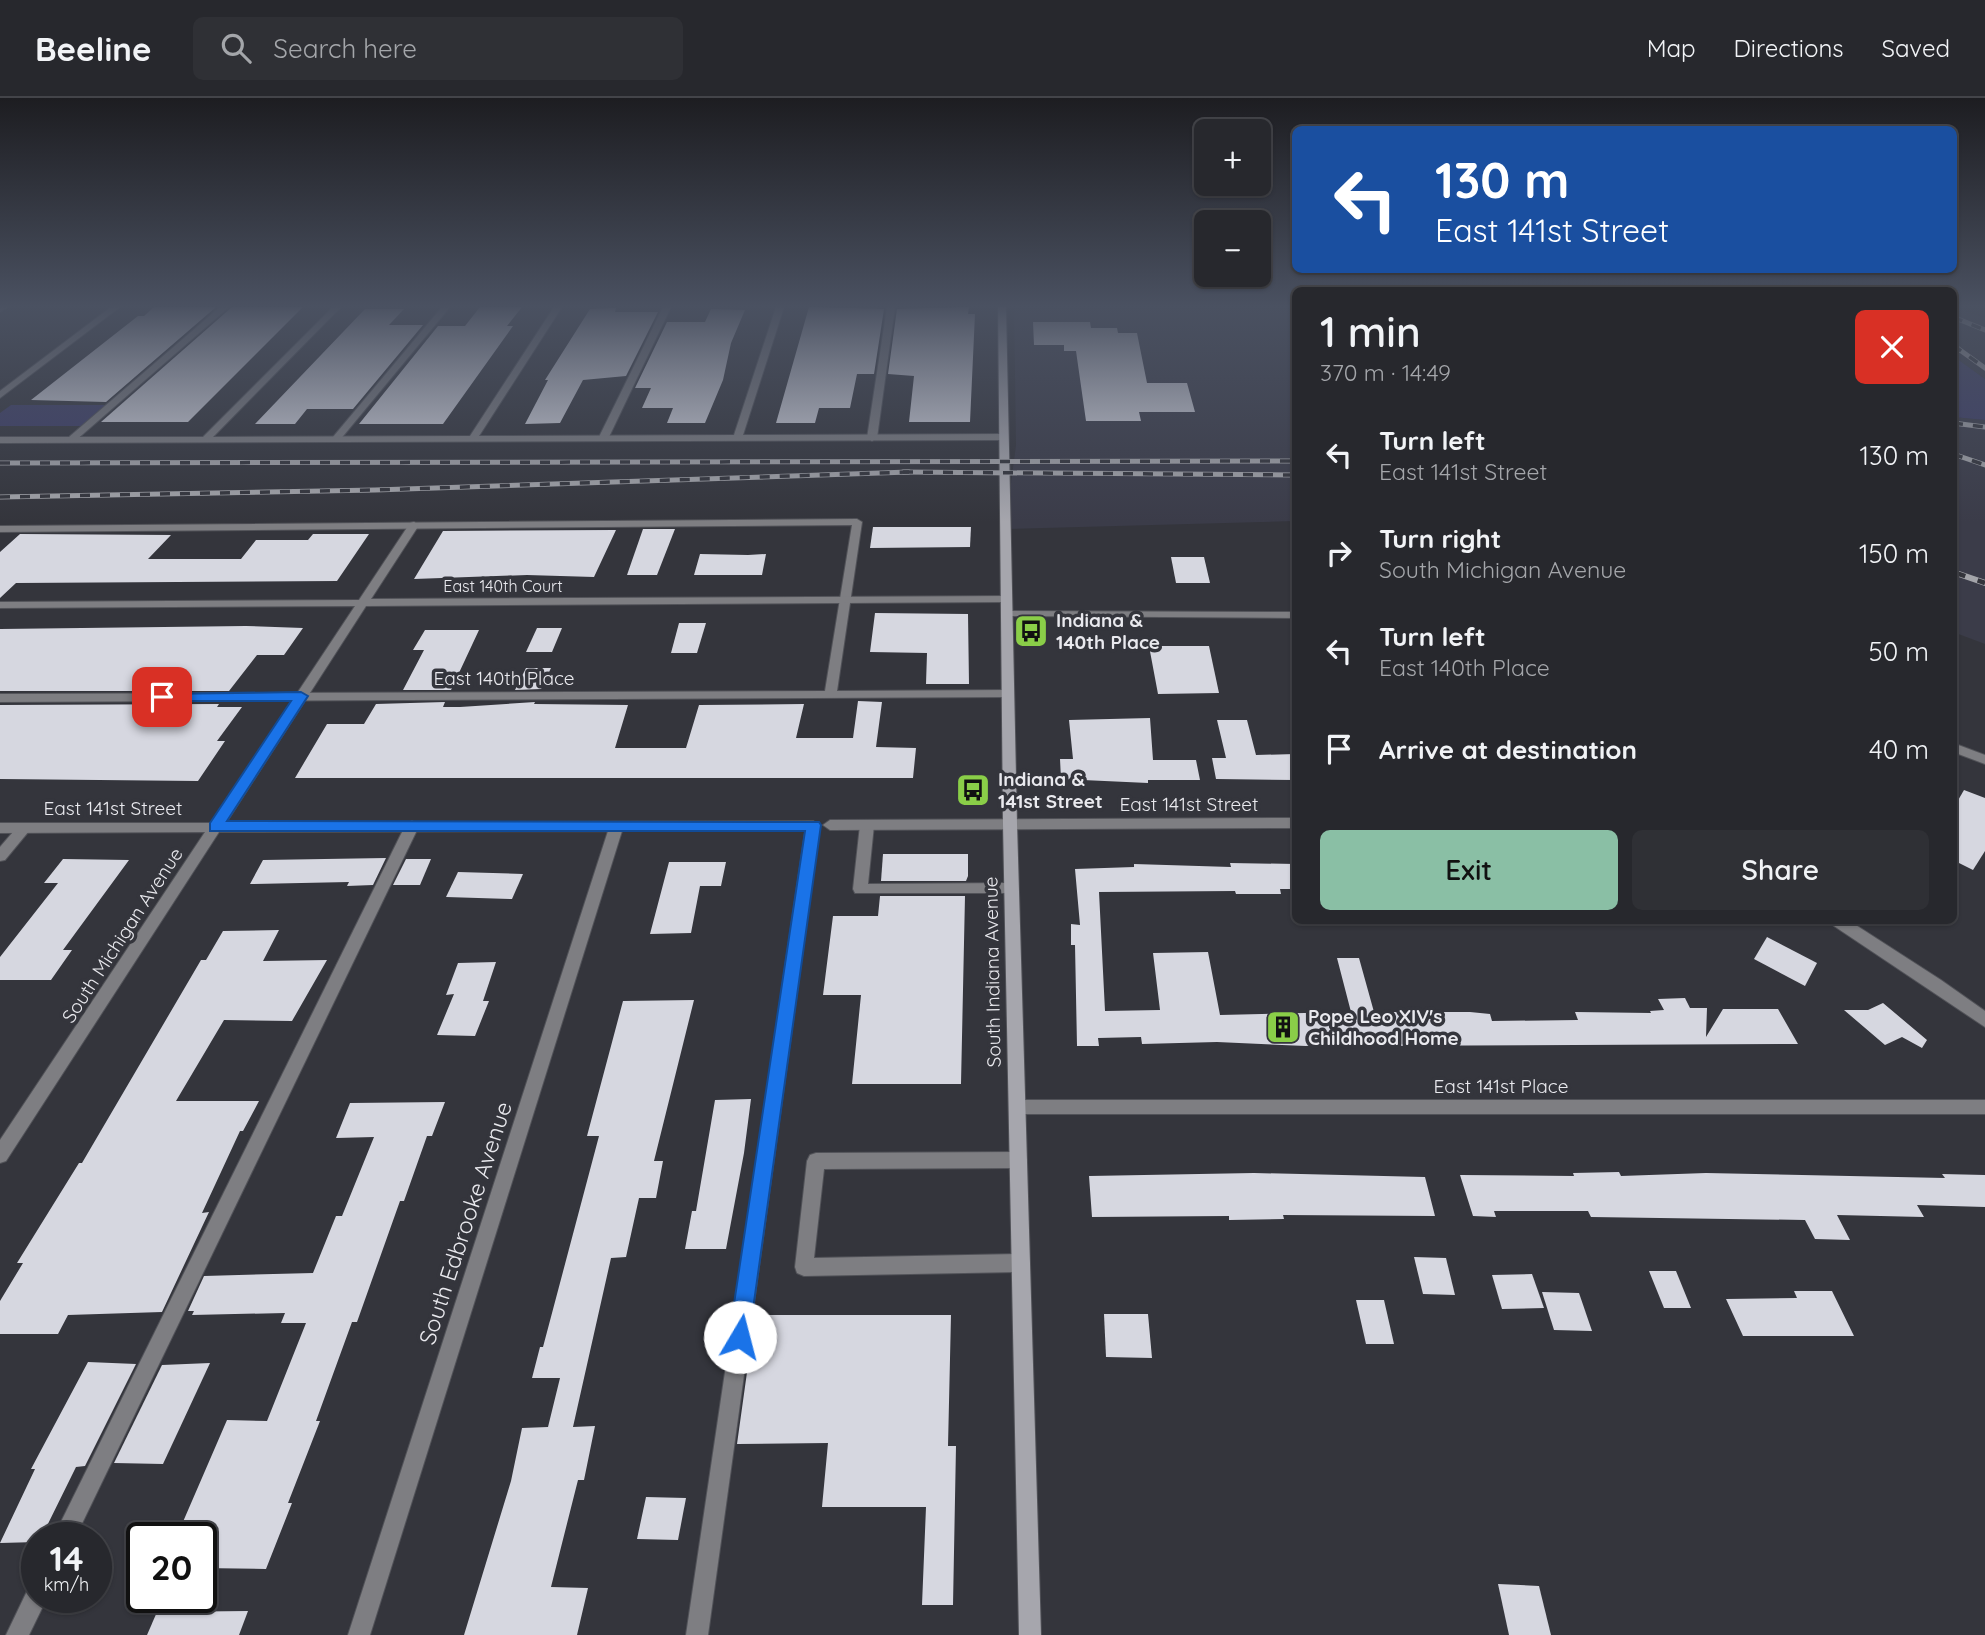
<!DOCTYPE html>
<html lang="en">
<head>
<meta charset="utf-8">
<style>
	:root { --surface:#27282d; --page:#2f3035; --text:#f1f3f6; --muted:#a4a6aa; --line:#434449; --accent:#8abfa5 }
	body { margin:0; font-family:Quicksand,sans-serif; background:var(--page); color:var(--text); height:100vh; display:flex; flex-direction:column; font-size:26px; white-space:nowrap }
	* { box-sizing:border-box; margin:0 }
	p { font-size:23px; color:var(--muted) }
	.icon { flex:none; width:38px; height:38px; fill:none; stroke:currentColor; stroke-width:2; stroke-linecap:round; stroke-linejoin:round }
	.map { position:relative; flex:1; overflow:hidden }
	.sheet { position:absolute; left:1292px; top:189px; width:665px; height:637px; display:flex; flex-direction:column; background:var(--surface); border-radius:10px; box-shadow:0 2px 5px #0004,0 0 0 2px var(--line) }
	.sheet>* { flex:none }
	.top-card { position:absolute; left:1292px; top:28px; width:665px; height:147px; border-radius:10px; box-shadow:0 2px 5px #0004,0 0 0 2px var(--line); background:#1a4fa0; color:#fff; overflow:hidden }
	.tools { position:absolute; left:1194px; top:21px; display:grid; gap:14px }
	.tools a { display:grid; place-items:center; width:77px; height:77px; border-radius:10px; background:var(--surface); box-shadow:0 2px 5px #0004,0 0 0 2px var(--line); font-size:35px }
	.speed { position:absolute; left:21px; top:1424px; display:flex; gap:14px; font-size:35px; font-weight:700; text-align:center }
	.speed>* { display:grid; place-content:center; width:91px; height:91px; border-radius:50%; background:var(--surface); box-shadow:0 2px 5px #0004,0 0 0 2px var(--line); line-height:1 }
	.speed small { font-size:18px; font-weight:400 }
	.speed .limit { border:4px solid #111; border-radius:10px; background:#fff; color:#111 }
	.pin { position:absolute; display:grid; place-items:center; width:60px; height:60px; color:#fff; margin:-30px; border-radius:14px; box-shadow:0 4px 10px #0006 }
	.me { position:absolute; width:77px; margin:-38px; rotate:8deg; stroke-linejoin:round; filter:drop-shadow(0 0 5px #0008) }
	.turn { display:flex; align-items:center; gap:24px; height:147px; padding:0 28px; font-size:32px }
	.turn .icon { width:91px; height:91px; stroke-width:2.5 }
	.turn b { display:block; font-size:49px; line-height:60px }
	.round { display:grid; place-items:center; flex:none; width:74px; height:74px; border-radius:10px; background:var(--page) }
	.overview { display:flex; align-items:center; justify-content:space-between; height:119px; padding:0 28px }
	h1 { font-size:42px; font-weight:600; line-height:52px }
	.button { display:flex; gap:14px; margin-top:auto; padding:14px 28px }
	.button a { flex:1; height:80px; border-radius:10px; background:var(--accent); color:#111; font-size:28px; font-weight:600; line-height:80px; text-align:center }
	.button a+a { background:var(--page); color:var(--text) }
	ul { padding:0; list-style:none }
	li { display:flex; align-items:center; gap:21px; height:98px; padding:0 28px }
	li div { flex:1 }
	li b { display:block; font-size:26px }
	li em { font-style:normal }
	header { display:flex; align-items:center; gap:42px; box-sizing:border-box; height:98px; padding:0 35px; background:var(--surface); border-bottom:2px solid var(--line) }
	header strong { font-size:33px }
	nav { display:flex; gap:38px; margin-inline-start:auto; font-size:24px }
	.search { width:490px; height:63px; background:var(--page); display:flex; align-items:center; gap:18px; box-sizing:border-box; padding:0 24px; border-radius:10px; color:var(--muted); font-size:26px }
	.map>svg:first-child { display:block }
</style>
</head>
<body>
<header>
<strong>Beeline</strong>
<div class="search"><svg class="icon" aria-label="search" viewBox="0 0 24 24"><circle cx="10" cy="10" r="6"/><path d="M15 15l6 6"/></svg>Search here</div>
<nav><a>Map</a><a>Directions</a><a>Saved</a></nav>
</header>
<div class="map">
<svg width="1985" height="1537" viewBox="0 0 1985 1537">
	<rect width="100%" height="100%" fill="#34353c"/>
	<g fill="#3b3c49">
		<path d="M1014,209H1295V423L1005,431L1016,347Z"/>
		<path d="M1953,209L1985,220V281L1953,258Z"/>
		<path d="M1953,319L1985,322V546L1953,534Z"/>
	</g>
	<g fill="#3d3d68">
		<path d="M1953,258L1985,281V322L1953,319Z"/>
		<path d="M11,307H106L82,328H0V315Z"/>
	</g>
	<g fill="#d6d7e0">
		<path d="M154,209H216L106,304L31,302L138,218H144Z"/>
		<path d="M232,209H303L188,324H101Z"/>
		<path d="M480,209H522L507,228H513L443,326H359L438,228H465Z"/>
		<path d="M809,209L884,211L874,276H857L850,310H819L815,325H776Z"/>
		<path d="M969,209L968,216H975L970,324H909L914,278L888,276L897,211Z"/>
		<path d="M616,210L615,214H658L626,278L583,282L560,325L525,326L548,282H545L590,211Z"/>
		<path d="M365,211H404L389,227H423L353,311H307L295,326H255Z"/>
		<path d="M711,211L745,212L731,245L723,282L705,325H667L673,310H642L651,290H635L667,224H705Z"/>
		<path d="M1033,224H1090L1091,230H1117L1118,235H1137L1147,285H1187L1195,314H1139L1141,323H1086L1076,253H1064V247H1034Z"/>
		<path d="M873,429H971L970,449L870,450Z"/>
		<path d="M643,431H675L657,477H627Z"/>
		<path d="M616,432L594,479L527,477L414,481L443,433Z"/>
		<path d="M20,436L171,437L148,461H241L256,442H308L313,436H369L337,483L16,485L0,500V454Z"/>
		<path d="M700,456L748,457L766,456L762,477H694Z"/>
		<path d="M1171,459H1204L1210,485H1176Z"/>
		<path d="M875,515L968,516L969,586H926L927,555L870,554Z"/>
		<path d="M679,525H706L697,555H671Z"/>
		<path d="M246,528L303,530L284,557H257L229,593H0V531Z"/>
		<path d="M537,530H562L552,554H526Z"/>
		<path d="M425,532H479L451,592H403L424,552H413Z"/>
		<path d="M1149,548H1209L1219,595L1158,596Z"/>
		<path d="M526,570H551L541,591L515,592Z"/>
		<path d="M858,603L882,604L876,649L916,650L913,680H295L327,626H364L376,606L445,604L443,609H460L535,604L534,606L628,607L615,650H686L699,607L804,606L796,640H853Z"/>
		<path d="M219,606L217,609H242L217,643H225L198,683L0,681V607Z"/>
		<path d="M1150,620L1153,662H1196L1200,682H1148V685L1061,681L1060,661H1073L1069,622Z"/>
		<path d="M1217,622H1247L1256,657L1295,656V682L1216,681L1212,660H1226Z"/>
		<path d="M1964,692L1985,700V753L1973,772L1953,762V711Z"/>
		<path d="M883,756H968V778L966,783H881Z"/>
		<path d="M386,760L373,787L347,788L349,784L250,786L263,762Z"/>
		<path d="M63,761L129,762L63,852H72L51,882H0V859L58,785H44Z"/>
		<path d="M406,761H431L420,787H393Z"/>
		<path d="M669,764H726L721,788H700L691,835L650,836Z"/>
		<path d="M1230,765L1295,766V791H1280L1281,796H1236L1235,793L1099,794L1105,913L1160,912L1153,855L1208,854L1220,917L1351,914L1337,860H1359L1374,914H1470L1490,916L1492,923L1578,922L1575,914L1651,915L1650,913L1664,912L1658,901L1685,900L1690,910H1707L1706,939L1723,911H1778L1798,946L1348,948L1347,944L1306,948L1217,944L1142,946L1141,939L1098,940L1099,948H1077L1075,847H1071V826L1080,827L1075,771L1134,769V766L1231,769Z"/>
		<path d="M458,774L523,776L512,801L446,799Z"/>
		<path d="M880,798H965L961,986H852L861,897H823L833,818H878Z"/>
		<path d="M279,832L263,863L327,862L292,923L224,922L176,1003H259L243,1033H240L202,1115L209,1114L162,1214L68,1217L58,1236H0V1203L23,1165H17L79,1065H82L201,862H206L223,833Z"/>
		<path d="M1767,839L1817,865L1805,888L1754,861Z"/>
		<path d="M496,864L483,903H489L475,938L437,937L454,896L446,897L458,865Z"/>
		<path d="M694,902L654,1063H663L656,1100H639L626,1159L611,1160L573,1329L595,1328L584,1382H578L551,1489L588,1490L577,1537H464L511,1383L522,1330L548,1329L560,1280H532L540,1249H543L599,1038H587L623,903Z"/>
		<path d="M1883,905L1927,942L1922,950L1902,939L1885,947L1844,912H1868Z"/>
		<path d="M751,1001L744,1055L726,1151H685L692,1113H696L715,1002Z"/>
		<path d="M445,1004L432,1038H427L404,1103H400L357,1224H352L316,1323H320L288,1405H292L266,1471L201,1470V1440H176L227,1322L267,1323L306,1225H281L285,1215L192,1217L194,1213H188L204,1178L313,1175L336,1118H342L374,1039L336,1040L350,1005Z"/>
		<path d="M1619,1074L1621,1078L1706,1075L1945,1080L1942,1076L1985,1077V1109L1917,1107L1924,1119L1837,1117L1850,1142L1815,1141L1805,1122L1591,1119L1588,1113H1494L1496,1119L1473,1118L1460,1077L1574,1078L1573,1075Z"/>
		<path d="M1254,1075L1425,1079L1435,1118L1283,1117L1284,1121L1229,1122V1118L1092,1119L1089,1078Z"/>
		<path d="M1414,1159L1446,1160L1455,1197L1423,1196Z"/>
		<path d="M1649,1173H1676L1691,1210H1664Z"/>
		<path d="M1532,1176L1544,1210L1502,1211L1492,1177Z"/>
		<path d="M1794,1193H1832L1854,1238H1743L1726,1201L1797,1200Z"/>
		<path d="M1542,1194L1579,1195L1592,1233L1554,1232Z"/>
		<path d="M1356,1202H1384L1394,1246H1366Z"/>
		<path d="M1104,1216H1148L1152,1260L1106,1259Z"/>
		<path d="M755,1217H951L948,1348H956L953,1507H922L926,1409H822L828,1345L737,1346Z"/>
		<path d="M88,1264L136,1266L85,1368L76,1369L41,1440H37V1444L0,1445L35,1371H31Z"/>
		<path d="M210,1265L163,1366L114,1365L162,1267Z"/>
		<path d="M646,1399L686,1400L678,1442L637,1441Z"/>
		<path d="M1498,1486L1539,1488L1551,1537H1509Z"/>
		<path d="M248,1513L239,1537H147L157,1514Z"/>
	</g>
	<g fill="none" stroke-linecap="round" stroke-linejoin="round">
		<g stroke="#515258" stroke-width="2">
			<g id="service">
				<path d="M0,209H8L0,214Z"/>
				<path d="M220,209H229L75,343H69V339Z"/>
				<path d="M442,209H450L339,343H333V339Z"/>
				<path d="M663,209H671L608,341L600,343L598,341Z"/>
				<path d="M887,209H895L877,340L872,343L867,340Z"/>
				<path d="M857,421L862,424L837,593L1008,592L1014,596L1012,599L0,604V596L825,593L852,427L0,434V428Z"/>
				<path d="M867,722L874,727L868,786L1011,785L1016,786L1018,790L1016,794L1011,795H855L853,791L860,727Z"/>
				<path d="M412,723L419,728L75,1440H53L405,728Z"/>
				<path d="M813,723L820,728L708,1537H686L806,728Z"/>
				<path d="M24,725L29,727L31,730L29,733L5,762L0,763V749L19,727Z"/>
				<path d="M1018,1054L1024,1056L1027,1062L1024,1068L1018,1070L824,1071L814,1160L1021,1156L1028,1159L1030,1165L1028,1171L1021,1174L804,1178L797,1175L795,1169L807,1063L810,1057L816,1055Z"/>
				<path d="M37,1486V1500H47L29,1537H6L29,1489Z"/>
			</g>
		</g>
		<g stroke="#515258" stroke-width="2">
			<g id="minor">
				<path d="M111,209H120L0,300V293Z"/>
				<path d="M333,209H341L213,339L470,338L554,209H562L479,338L734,337L776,209H784L743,337L1003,336L1008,339L1003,342L0,345V339H203Z"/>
				<path d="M414,424L419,427L371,501L1006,498L1011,501L1006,504L366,508L226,725L813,723L820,728L813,733H622L370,1537H348L608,733L219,734L6,1063L0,1065V1042L205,734L0,735V725H211L355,508L0,510V504L359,502L410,425Z"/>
				<path d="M1007,513L1295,514V520L1003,518L1001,516Z"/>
				<path d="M1953,645L1985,657V666L1953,654Z"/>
				<path d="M1295,720V730L830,732L823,727L830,722Z"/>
				<path d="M1829,822H1848L1941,882L1985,913V929L1831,826Z"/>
				<path d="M1017,1002H1985V1016H1017L1011,1014L1009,1009L1011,1004Z"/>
			</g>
		</g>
		<g stroke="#515258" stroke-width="2">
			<path id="secondary" d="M998,209H1006L1017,726L1041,1537H1019L1003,726Z"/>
		</g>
		<use href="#service" fill="#7e7e82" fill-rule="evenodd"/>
		<use href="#minor" fill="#7e7e82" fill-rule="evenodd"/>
		<use href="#secondary" fill="#a6a6ad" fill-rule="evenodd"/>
		<g stroke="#a4a5aa" stroke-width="5">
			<g id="rail-far1">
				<path d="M1953,219L1985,232"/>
				<path d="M1953,247L1985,270"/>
				<path d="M1953,325L1985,329"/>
				<path d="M1953,356L1985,367"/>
				<path d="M0,365L1295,363"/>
				<path d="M903,374L1295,377"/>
				<path d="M0,399L375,392L909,374"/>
			</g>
		</g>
		<g stroke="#a4a5aa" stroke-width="6">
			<path id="rail" d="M1953,474L1985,485"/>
		</g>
		<use href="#rail-far1" stroke="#34353c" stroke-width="3.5" stroke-dasharray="10" stroke-linecap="butt"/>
		<use href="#rail" stroke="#34353c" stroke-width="4.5" stroke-dasharray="13" stroke-linecap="butt"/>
	</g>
	<linearGradient id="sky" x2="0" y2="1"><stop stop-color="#1d1d21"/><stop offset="0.49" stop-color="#4a5161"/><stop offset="1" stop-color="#4a5161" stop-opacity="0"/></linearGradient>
	<rect width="1985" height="424" fill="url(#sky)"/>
	<path fill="#1a73e8" stroke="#114b97" stroke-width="2" d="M301,594L308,598L227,723L819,724L821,727L748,1247L740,1250L732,1247L729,1239L805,733H210V725L291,603H162L157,602V596Z"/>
	<defs>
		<g id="bus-square" transform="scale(1.75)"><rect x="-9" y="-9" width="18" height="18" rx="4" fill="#8ace48" stroke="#34353c"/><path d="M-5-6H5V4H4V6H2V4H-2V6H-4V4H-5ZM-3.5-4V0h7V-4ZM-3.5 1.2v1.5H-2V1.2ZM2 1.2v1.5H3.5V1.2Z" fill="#111"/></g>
		<g id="building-square" transform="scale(1.75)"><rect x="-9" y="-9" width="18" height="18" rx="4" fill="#8ace48" stroke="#34353c"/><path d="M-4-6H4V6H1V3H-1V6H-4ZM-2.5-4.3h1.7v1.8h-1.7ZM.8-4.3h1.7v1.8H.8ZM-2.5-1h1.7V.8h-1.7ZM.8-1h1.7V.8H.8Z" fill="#111"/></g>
	</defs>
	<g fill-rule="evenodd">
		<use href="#bus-square" x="1031" y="533"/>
		<use href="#bus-square" x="973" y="692"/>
		<use href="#building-square" x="1283" y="929"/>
	</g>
	<g text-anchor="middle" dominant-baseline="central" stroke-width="7" stroke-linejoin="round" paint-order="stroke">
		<g font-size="16" fill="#e9e9ee" stroke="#34353c">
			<text x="503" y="488">East 140th Court</text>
		</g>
		<g font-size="19" font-weight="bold" fill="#e9e9ee" stroke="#34353c" text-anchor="start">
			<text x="1056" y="522">Indiana &amp;<tspan x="1056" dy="22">140th Place</tspan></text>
			<text x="998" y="681">Indiana &amp;<tspan x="998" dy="22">141st Street</tspan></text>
			<text x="1308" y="918">Pope Leo XIV's<tspan x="1308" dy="22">Childhood Home</tspan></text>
		</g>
		<g font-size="19" fill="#e9e9ee" stroke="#34353c">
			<text x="504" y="580">East 140th Place</text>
			<text x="1189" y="706">East 141st Street</text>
			<text x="113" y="710">East 141st Street</text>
			<text transform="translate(122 837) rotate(-57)">South Michigan Avenue</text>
			<text transform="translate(992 874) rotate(-91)">South Indiana Avenue</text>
			<text x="1501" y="988">East 141st Place</text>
		</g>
		<g font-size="23" fill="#e9e9ee" stroke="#34353c">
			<text transform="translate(465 1125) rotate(-72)">South Edbrooke Avenue</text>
		</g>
	</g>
</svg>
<div class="tools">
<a>+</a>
<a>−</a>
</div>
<div class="speed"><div>14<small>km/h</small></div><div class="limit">20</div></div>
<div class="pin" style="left:162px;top:599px;background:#d93025"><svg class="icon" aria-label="arrive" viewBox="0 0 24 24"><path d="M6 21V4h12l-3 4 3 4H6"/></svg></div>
<svg class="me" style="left:740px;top:1239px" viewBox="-20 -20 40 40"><circle r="19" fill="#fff"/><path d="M0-13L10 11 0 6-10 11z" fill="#1a73e8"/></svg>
<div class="top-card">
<div class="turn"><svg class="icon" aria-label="left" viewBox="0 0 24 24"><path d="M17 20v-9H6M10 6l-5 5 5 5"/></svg><div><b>130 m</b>East 141st Street</div></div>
</div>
<section class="sheet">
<div class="overview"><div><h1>1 min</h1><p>370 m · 14:49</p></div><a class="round" style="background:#d93025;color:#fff"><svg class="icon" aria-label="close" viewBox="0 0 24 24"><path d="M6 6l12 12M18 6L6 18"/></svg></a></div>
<ul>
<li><svg class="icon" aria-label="left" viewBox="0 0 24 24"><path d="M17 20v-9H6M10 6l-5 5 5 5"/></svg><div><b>Turn left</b><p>East 141st Street</p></div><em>130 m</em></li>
<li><svg class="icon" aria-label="right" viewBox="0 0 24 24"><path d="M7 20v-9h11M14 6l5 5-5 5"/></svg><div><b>Turn right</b><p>South Michigan Avenue</p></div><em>150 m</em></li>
<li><svg class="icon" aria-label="left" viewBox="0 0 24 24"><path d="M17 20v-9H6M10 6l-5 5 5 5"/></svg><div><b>Turn left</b><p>East 140th Place</p></div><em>50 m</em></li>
<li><svg class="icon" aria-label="arrive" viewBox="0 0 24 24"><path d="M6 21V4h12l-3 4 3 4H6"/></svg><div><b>Arrive at destination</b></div><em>40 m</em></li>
</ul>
<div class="button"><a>Exit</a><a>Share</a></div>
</section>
</div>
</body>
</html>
